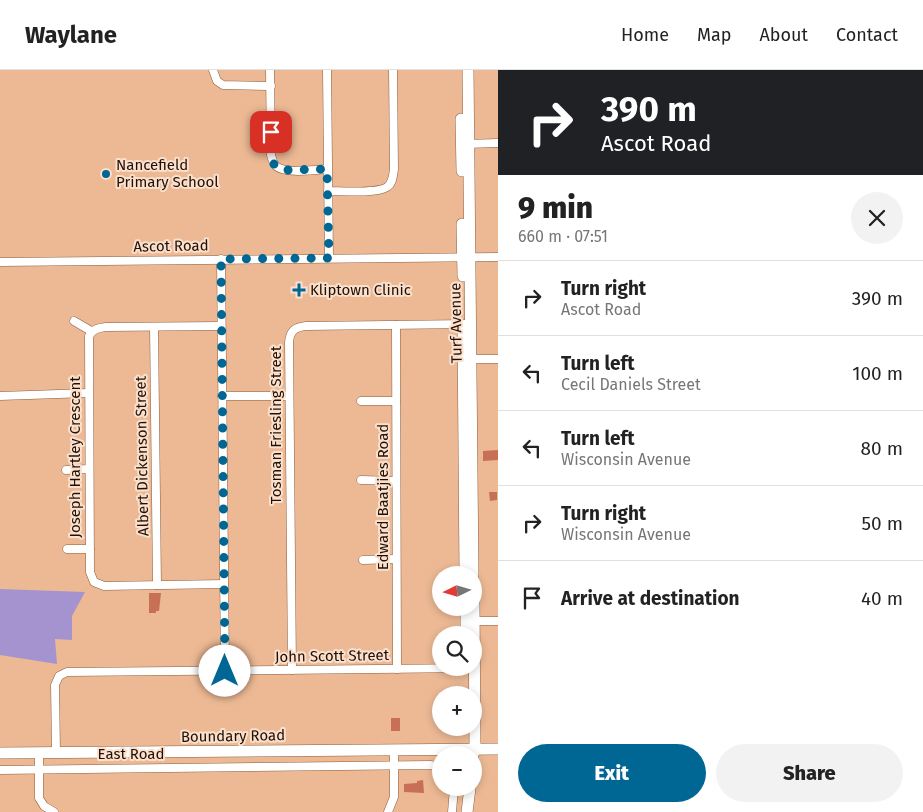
<!DOCTYPE html>
<html lang="en">
<head>
<meta charset="utf-8">
<style>
	:root { --surface:#fff; --page:#f2f2f2; --text:#222; --muted:#767676; --line:#e0e0e0; --accent:#006794 }
	body { margin:0; font-family:"Fira Sans",sans-serif; background:var(--page); color:var(--text); height:100vh; display:flex; flex-direction:column; font-size:19px; white-space:nowrap }
	* { box-sizing:border-box; margin:0 }
	p { font-size:16px; color:var(--muted) }
	.icon { flex:none; width:28px; height:28px; fill:none; stroke:currentColor; stroke-width:2; stroke-linecap:round; stroke-linejoin:round }
	.map { position:relative; flex:1; overflow:hidden }
	.panel { display:flex; flex-direction:column; background:var(--surface); width:425px }
	.panel>* { flex:none }
	.top-card { background:#202124; color:#fff; overflow:hidden }
	.needle { width:32px; rotate:265deg }
	.buttons { position:absolute; left:432px; top:496px; display:grid; gap:10px }
	.buttons a { display:grid; place-items:center; width:50px; height:50px; border-radius:50%; background:var(--surface); box-shadow:0 2px 8px #0003; font-size:25px }
	.pin { position:absolute; display:grid; place-items:center; width:42px; height:42px; color:#fff; margin:-21px; border-radius:10px; box-shadow:0 2px 8px #0006 }
	.me { position:absolute; width:55px; margin:-28px; rotate:0deg; stroke-linejoin:round; filter:drop-shadow(0 0 4px #0008) }
	.turn { display:flex; align-items:center; gap:18px; height:105px; padding:0 20px; font-size:22px }
	.turn .icon { width:65px; height:65px; stroke-width:2.5 }
	.turn b { display:block; font-size:35px; line-height:42px }
	.round { display:grid; place-items:center; flex:none; width:52px; height:52px; border-radius:26px; background:var(--page) }
	.headline { display:flex; align-items:center; justify-content:space-between; height:85px; padding:0 20px }
	h1 { font-size:30px; font-weight:800; line-height:38px }
	.cta { display:flex; gap:10px; margin-top:auto; padding:10px 20px }
	.cta a { flex:1; height:58px; border-radius:30px; background:var(--accent); color:#fff; font-size:20px; font-weight:800; line-height:58px; text-align:center }
	.cta a+a { background:var(--page); color:var(--text) }
	ul { padding:0; list-style:none }
	li { display:flex; align-items:center; gap:15px; height:75px; padding:0 20px; border-top:1px solid var(--line) }
	li div { flex:1 }
	li b { display:block; font-size:19px }
	li em { font-style:normal }
	header { display:flex; align-items:center; gap:30px; box-sizing:border-box; height:70px; padding:0 25px; background:var(--surface); border-bottom:1px solid var(--line) }
	header strong { font-size:24px }
	nav { display:flex; gap:28px; margin-inline-start:auto; font-size:18px }
	main { display:flex; flex:1; min-height:0 }
	.map>svg:first-child { display:block }
</style>
</head>
<body>
<header>
<strong>Waylane</strong>
<nav><a>Home</a><a>Map</a><a>About</a><a>Contact</a></nav>
</header>
<main>
<div class="map">
<svg width="498" height="742" viewBox="0 0 498 742">
	<rect width="100%" height="100%" fill="#ecb994"/>
	<path fill="#a493ce" d="M0,519L85,522L72,546V570L55,569L57,594L0,585Z"/>
	<g fill="#c77056">
		<path d="M498,380V390L483,391V381Z"/>
		<path d="M489,422H497V430L490,431Z"/>
		<path d="M149,523H161L159,541H156V543H149Z"/>
		<rect x="391" y="648" width="9" height="13"/>
		<path d="M423,710L424,723L404,722V714L417,713V711Z"/>
	</g>
	<g fill="none" stroke-linecap="round" stroke-linejoin="round">
		<g stroke="#8c5e3c" stroke-width="9">
			<g id="street">
				<path d="M213,0L217,11L223,15L271,16"/>
				<path d="M270,0L271,85C272,89 273,93 276,96C284,104 316,100 327,99"/>
				<path d="M327,0L329,188"/>
				<path d="M465,74L498,73"/>
				<path d="M328,121C341,121 376,124 387,117C393,113 393,105 394,99L393,0"/>
				<path d="M221,189L225,601"/>
				<path d="M0,192L498,187"/>
				<path d="M74,251L91,261"/>
				<path d="M396,255L397,599"/>
				<path d="M221,256L106,257C98,258 93,259 89,266L90,502L94,512L104,516L224,514"/>
				<path d="M154,257L157,515"/>
				<path d="M468,289H498"/>
				<path d="M0,326L88,323"/>
				<path d="M222,326H289"/>
				<path d="M361,331H396"/>
				<path d="M66,400L89,399"/>
				<path d="M361,410L396,411"/>
				<path d="M67,479H90"/>
				<path d="M363,490L396,489"/>
				<path d="M470,551H498"/>
				<path d="M292,600L289,272C290,261 295,257 306,256L469,254"/>
				<path d="M56,682L55,615L59,606L67,602L474,598"/>
				<path d="M39,683V728L44,736L54,742"/>
				<path d="M0,700L430,695L441,697"/>
				<path d="M388,742L394,727V680"/>
				<path d="M452,742L454,718"/>
			</g>
		</g>
		<g stroke="#8c5e3c" stroke-width="12">
			<g id="secondary">
				<path d="M468,0L473,505"/>
				<path d="M461,49L462,101"/>
				<path d="M462,154L463,206"/>
				<path d="M463,259L465,505"/>
				<path d="M466,538V565"/>
				<path d="M0,683L498,679"/>
				<path d="M473,685L475,679L474,532"/>
				<path d="M467,742L470,718"/>
			</g>
		</g>
		<use href="#street" stroke="#fff" stroke-width="8"/>
		<use href="#secondary" stroke="#fff" stroke-width="11"/>
	</g>
	<g fill="none" stroke-linecap="round" stroke-linejoin="round">
		<path stroke="#006794" stroke-width="9" stroke-dasharray="0 16.2" d="M225,601L221,189L329,188L327,99L287,100L277,98C268,89 271,74 271,62"/>
	</g>
	<g fill="#006794" stroke="#fae0cd" stroke-width="2">
		<circle cx="106" cy="104" r="5"/>
		<path d="M296.5 212.5h5v5h5v5h-5v5h-5v-5h-5v-5h5z"/>
	</g>
	<g text-anchor="middle" dominant-baseline="central" stroke-width="4" stroke-linejoin="round" paint-order="stroke">
		<g font-size="15" fill="#221004" stroke="#fae0cd" text-anchor="start">
			<text x="116" y="95">Nancefield<tspan x="116" dy="17">Primary School</tspan></text>
			<text x="310" y="220">Kliptown Clinic</text>
		</g>
		<g font-size="15" fill="#221004" stroke="#fae0cd">
			<text transform="translate(171 176) rotate(-1)">Ascot Road</text>
			<text transform="translate(456 253) rotate(-91)">Turf Avenue</text>
			<text transform="translate(276 355) rotate(-90)">Tosman Friesling Street</text>
			<text transform="translate(142 386) rotate(-91)">Albert Dickenson Street</text>
			<text transform="translate(75 387) rotate(-90)">Joseph Hartley Crescent</text>
			<text transform="translate(383 427) rotate(-90)">Edward Baatjies Road</text>
			<text transform="translate(332 586) rotate(-1)">John Scott Street</text>
			<text transform="translate(233 666) rotate(-1)">Boundary Road</text>
			<text x="131" y="684">East Road</text>
		</g>
	</g>
</svg>
<div class="buttons">
<a><svg class="needle" viewBox="-14 -14 28 28"><path d="M0-13l5 13h-10z" fill="#e53935"/><path d="M0 13l5-13h-10z" fill="#767676"/></svg></a>
<a><svg class="icon" aria-label="search" viewBox="0 0 24 24"><circle cx="10" cy="10" r="6"/><path d="M15 15l6 6"/></svg></a>
<a>+</a>
<a>−</a>
</div>
<div class="pin" style="left:271px;top:62px;background:#d93025"><svg class="icon" aria-label="arrive" viewBox="0 0 24 24"><path d="M6 21V4h12l-3 4 3 4H6"/></svg></div>
<svg class="me" style="left:225px;top:601px" viewBox="-20 -20 40 40"><circle r="19" fill="#fff"/><path d="M0-13L10 11 0 6-10 11z" fill="#006794"/></svg>
</div>
<section class="panel">
<div class="top-card">
<div class="turn"><svg class="icon" aria-label="right" viewBox="0 0 24 24"><path d="M7 20v-9h11M14 6l5 5-5 5"/></svg><div><b>390 m</b>Ascot Road</div></div>
</div>
<div class="headline"><div><h1>9 min</h1><p>660 m · 07:51</p></div><a class="round"><svg class="icon" aria-label="close" viewBox="0 0 24 24"><path d="M6 6l12 12M18 6L6 18"/></svg></a></div>
<ul>
<li><svg class="icon" aria-label="right" viewBox="0 0 24 24"><path d="M7 20v-9h11M14 6l5 5-5 5"/></svg><div><b>Turn right</b><p>Ascot Road</p></div><em>390 m</em></li>
<li><svg class="icon" aria-label="left" viewBox="0 0 24 24"><path d="M17 20v-9H6M10 6l-5 5 5 5"/></svg><div><b>Turn left</b><p>Cecil Daniels Street</p></div><em>100 m</em></li>
<li><svg class="icon" aria-label="left" viewBox="0 0 24 24"><path d="M17 20v-9H6M10 6l-5 5 5 5"/></svg><div><b>Turn left</b><p>Wisconsin Avenue</p></div><em>80 m</em></li>
<li><svg class="icon" aria-label="right" viewBox="0 0 24 24"><path d="M7 20v-9h11M14 6l5 5-5 5"/></svg><div><b>Turn right</b><p>Wisconsin Avenue</p></div><em>50 m</em></li>
<li><svg class="icon" aria-label="arrive" viewBox="0 0 24 24"><path d="M6 21V4h12l-3 4 3 4H6"/></svg><div><b>Arrive at destination</b></div><em>40 m</em></li>
</ul>
<div class="cta"><a>Exit</a><a>Share</a></div>
</section>
</main>
</body>
</html>
